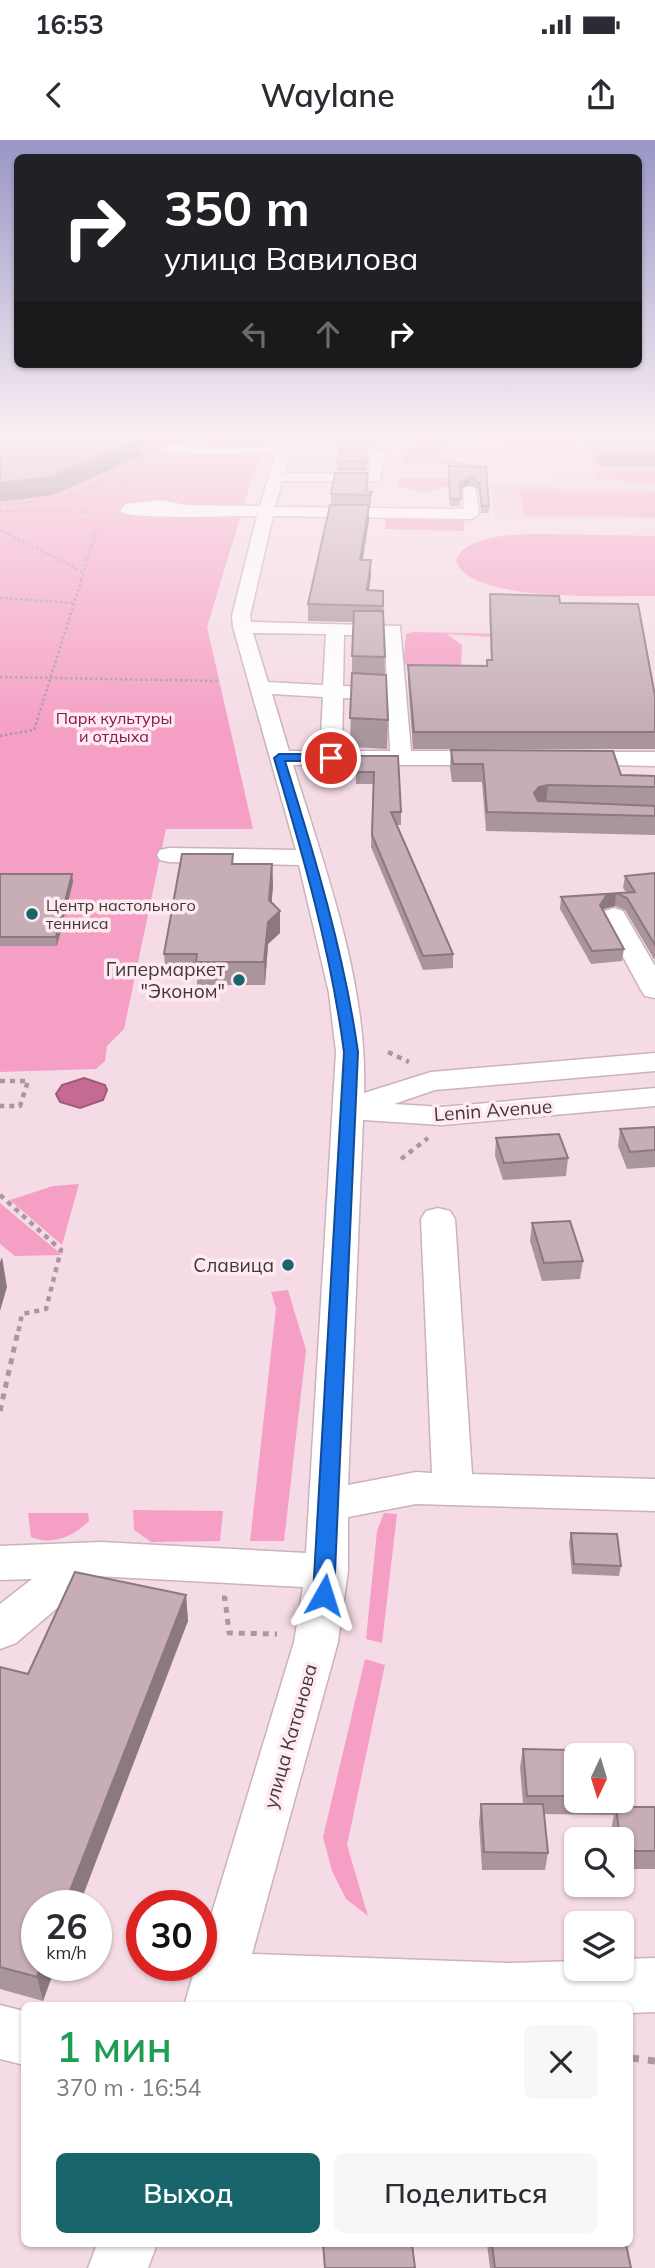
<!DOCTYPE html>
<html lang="ru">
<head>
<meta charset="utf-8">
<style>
	:root { --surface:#fff; --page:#f7f7f7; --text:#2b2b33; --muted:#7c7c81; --accent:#18666c }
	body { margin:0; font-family:Mulish,sans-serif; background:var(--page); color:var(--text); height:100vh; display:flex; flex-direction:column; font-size:26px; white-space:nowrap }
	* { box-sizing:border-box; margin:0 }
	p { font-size:23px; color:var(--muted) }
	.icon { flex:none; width:38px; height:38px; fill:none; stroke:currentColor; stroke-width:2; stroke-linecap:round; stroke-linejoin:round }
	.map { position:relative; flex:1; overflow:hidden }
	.side { position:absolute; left:21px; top:1862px; width:612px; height:245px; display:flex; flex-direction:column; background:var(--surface); border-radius:10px; box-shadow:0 2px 5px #0004 }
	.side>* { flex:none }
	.banner { position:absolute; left:14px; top:14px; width:628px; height:214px; border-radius:10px; box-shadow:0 2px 5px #0004; background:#202124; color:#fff; overflow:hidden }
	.needle { width:46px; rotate:184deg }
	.fabs { position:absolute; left:564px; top:1603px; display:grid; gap:14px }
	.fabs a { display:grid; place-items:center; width:70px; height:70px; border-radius:10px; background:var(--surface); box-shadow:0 2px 5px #0004; font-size:35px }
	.speed { position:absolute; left:21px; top:1750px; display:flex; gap:14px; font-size:35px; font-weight:700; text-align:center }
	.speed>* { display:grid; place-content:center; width:91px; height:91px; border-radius:50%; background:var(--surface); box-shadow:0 2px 5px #0004; line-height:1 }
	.speed small { font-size:18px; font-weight:400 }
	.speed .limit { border:10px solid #d22; background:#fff; color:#111 }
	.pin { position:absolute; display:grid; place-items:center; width:60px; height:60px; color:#fff; margin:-30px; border:4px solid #fff; border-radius:50%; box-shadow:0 2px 7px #0007 }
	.me { position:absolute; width:77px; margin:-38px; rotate:6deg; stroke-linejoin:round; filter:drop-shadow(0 0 5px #0008) }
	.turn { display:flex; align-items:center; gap:24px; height:147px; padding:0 35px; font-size:32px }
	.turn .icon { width:91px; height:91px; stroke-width:2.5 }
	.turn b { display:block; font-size:49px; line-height:60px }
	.lanes { display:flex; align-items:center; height:66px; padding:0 35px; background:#0003; justify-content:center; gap:35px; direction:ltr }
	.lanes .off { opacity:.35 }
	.round { display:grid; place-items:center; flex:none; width:74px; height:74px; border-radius:10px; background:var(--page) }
	.summary { display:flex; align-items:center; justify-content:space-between; height:119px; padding:0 35px }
	h1 { font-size:42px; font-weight:600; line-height:52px; color:#1e9e55 }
	.action { display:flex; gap:14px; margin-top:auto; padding:14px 35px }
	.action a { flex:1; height:80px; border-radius:10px; background:var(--accent); color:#fff; font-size:28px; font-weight:600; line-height:80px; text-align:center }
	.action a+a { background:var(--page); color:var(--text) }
	.status { display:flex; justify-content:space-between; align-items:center; height:49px; padding:0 35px; background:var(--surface); direction:ltr }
	.status svg { height:19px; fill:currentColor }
	header { display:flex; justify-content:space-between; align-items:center; height:91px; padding:0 35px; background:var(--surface); font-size:32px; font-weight:600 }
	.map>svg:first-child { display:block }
</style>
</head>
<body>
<div class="status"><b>16:53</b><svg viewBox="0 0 49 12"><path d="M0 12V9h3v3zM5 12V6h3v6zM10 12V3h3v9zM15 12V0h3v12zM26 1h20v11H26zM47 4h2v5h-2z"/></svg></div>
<header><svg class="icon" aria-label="back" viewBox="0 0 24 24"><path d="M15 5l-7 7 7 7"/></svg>Waylane<svg class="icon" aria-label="share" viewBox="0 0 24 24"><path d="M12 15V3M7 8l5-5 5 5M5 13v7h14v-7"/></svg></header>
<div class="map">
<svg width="655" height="2128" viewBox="0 0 655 2128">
	<rect width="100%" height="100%" fill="#f5dbe5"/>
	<path fill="#eeccd9" d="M417,292H655V380L494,378L490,342L553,343L548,320L417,319Z"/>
	<g fill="#f59fc4">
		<path d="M0,292H266L207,487L253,689H166L124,889L107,906L105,921L96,929L0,932Z"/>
		<path d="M415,292H655V297H579L574,300V311L548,312L523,309L504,301L422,295Z"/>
		<path d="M418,301L444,305L447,311L435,318L475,324L483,329L484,337L424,352L397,347L402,338H473L472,327L399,323L406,317L407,308Z"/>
		<path d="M603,330L655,331V345L596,338L592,334Z"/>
		<path d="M519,349L655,351V377L524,375Z"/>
		<path d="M386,377L464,378V391L385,389Z"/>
		<path d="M546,394L655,396V456C616,455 471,464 456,421C463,394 523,394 546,394Z"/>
		<path d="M413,492L518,494L505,498L447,494L462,505L461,525L454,528L423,524L421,528L403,524L406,494Z"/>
		<path d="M79,1044L62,1105L10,1060L53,1046Z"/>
		<path d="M0,1063L62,1115L15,1116L0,1104Z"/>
		<path d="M288,1150L306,1210L284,1401H250L276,1168L271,1152Z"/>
		<path d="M133,1370L223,1371L220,1401L151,1402L134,1390Z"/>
		<path d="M28,1373H88L89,1381C74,1396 52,1406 31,1397Z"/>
		<path d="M384,1373L397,1374L382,1503L366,1499L377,1391Z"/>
		<path d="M365,1519L385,1525L347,1705L368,1776L346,1759L332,1731L323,1697Z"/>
	</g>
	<path fill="#c46a93" stroke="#9d5b79" stroke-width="2" d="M84,938L105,945L107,950L103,960L80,968L60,962L56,954L62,945Z"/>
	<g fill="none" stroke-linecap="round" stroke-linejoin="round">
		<g stroke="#cbb2bb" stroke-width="3">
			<g id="minor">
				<path d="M282,292H295L291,307L378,309L385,313L380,341H282L275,367L463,369L464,347H474L476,350L479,374L471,379L273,376L250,476L251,482L400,486L411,611H495L506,618L495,625H293C325,728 368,844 364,953L431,932L655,913V931L435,950L394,964L442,967L655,948V966L442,985L363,980L348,1345L416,1332L432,1333L421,1079L426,1071L438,1068L450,1071L455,1079L472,1334L655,1339V1371L416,1364L348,1377V1431L338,1502L252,1814L510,1823L576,1821V1829H621V1819L655,1818V1872L630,1873V1866H184L196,1825H201V1809L294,1502L303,1447L95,1436L16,1503L0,1509V1464L32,1439L0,1440V1406L101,1402L306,1413L336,912L329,853L299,725L169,722L160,720L157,715L160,710L169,708L296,710L233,487L232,476L257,376C235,375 131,381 120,371L125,364L159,360L188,365L260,366L275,315L169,313L162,309L169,305L277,307ZM289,315L371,317L368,334L284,333ZM253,493L326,494L323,545L268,542ZM344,495H385L387,548L343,546ZM272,554L323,557L320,611H289ZM343,558L388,561L390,611H342Z"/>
				<path d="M570,612H655V626L562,624L559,619L562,614Z"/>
				<path d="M614,768L623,771L655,826V858L645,856L641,850L601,776L605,771Z"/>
				<path d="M0,1865L24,1871V1925L0,1919Z"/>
				<path d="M97,2104H157L148,2128H88Z"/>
			</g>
		</g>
		<g stroke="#ab989f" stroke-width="2" stroke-dasharray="2.5 2.5" stroke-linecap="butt">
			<path d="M110,292L126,298"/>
			<path d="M543,292H595"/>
			<path d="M120,351L149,302H137"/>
			<path d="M0,365C39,361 87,360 115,329L114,322"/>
			<path d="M0,371L108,373"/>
			<path d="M0,390L83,432"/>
			<path d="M81,440L97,389"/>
		</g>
		<g stroke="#ab989f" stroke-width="2.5" stroke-dasharray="2.5 2.5" stroke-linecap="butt">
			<path d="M0,458L74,463"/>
			<path d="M0,537L220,541"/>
			<path d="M0,596L34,590L82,438"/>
		</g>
		<g stroke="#ab989f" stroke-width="4.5" stroke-dasharray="5 5" stroke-linecap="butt">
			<path d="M388,912L409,922"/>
			<path d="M0,941H28L20,966H0"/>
			<path d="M401,1019L428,998"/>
			<path d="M0,1055L61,1110L46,1169L22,1174L18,1193"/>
		</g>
		<g stroke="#ab989f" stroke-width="5" stroke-dasharray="6 6" stroke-linecap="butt">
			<path d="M0,1271L18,1191"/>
			<path d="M222,1458H225L229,1493L277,1494"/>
		</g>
		<path stroke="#ab989f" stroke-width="7" stroke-dasharray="9 9" stroke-linecap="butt" d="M630,1918L655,1921"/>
		<use href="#minor" fill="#fff" fill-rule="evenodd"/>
	</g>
	<g fill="#aa959d">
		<path d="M342,292H372L371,306H342Z"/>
		<path d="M590,292H655V327L597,326L589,299Z"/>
		<path d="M368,320L366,331H337V321Z"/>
		<path d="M486,327L489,366V373H481L479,350L470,344L460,350V366H450L449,333Z"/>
		<path d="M368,344L367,351L372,352L371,362V365H369V380L363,420L371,436L369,450L383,451L385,535L388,580L387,609L350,607L353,482L308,481V464L331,365V354Z"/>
		<path d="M490,454L560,463L655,556V609H413L408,542V525L487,526L491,520L489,470Z"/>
		<path d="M451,610L621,635L655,636V695L486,691L482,642H452L450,628Z"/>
		<path d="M356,616H398L401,672V685H396L453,814V828L423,830L371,707L373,644H356Z"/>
		<path d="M233,724H272L273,746L271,763L280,771V793L268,804L265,845H197V837H166L164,814Z"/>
		<path d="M655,733V819H654L625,770L615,766L604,769L603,770L624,809L622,821L591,824L560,769L561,757L626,752L623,748L625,736Z"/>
		<path d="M0,734H72L73,742L57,806H0Z"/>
		<path d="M655,987V1027L627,1029L618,1006L620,989Z"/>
		<path d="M496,998L568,1018L566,1036L503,1040L495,1016Z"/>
		<path d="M532,1083L583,1121L580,1139L542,1141L530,1101Z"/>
		<path d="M571,1393L621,1426L619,1436L572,1434L569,1402Z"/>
		<path d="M186,1455L188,1481L37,1825H56L43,1861L0,1849V1527L28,1534Z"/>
		<path d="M523,1609L576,1615V1661H621V1627L626,1657L624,1667H655V1729H621V1699H614L612,1685L614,1675L544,1674L548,1713L545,1730H482L479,1682L481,1664H523L520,1627Z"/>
		<path d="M487,2104H626L631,2128H490Z"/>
	</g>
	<g fill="#8b797f">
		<path d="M142,298L143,315L53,355L0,362V343Z"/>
		<path d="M471,337L470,344L459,350L460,343Z"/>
		<path d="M369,365V380L360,436V420Z"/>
		<path d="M371,420V436L366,467L367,450Z"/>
		<path d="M548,645L546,663L537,665L534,653L539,647Z"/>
		<path d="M272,724L273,746L270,780L280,771V793L268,804L265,845L264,822Z"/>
		<path d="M72,734L73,742L57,806L56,797Z"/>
		<path d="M616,753L615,766L604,769L599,777L600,765L606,756Z"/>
		<path d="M2,1117L7,1147L0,1171V1122Z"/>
		<path d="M186,1455L188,1481L79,1766H64Z"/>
		<path d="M41,1825H56L43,1861L37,1837Z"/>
	</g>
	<g fill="#c6adb6" stroke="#8b797f" stroke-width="2">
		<path d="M0,292H53L85,301L140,294L142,298L51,337L0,343Z"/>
		<path d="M592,292H655V313L598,312Z"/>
		<path d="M340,309H368L366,321H337Z"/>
		<path d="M449,326L486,327L489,366H482L479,343L471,337L460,343L461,359H450Z"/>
		<path d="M335,333H368L366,351L372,352L371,355L331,354Z"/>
		<path d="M330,365H369L360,420H371L367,450L383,451V466L308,464Z"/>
		<path d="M490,454L559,456L560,463L638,464L655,556V592H414L408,525L487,526V520H492Z"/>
		<path d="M354,471H383L385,517L352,516Z"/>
		<path d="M352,533L386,535L388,580L350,578Z"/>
		<path d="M451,610L613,611L621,635L655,636V647L548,645L539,647L534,653L538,661L655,666V676L487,672L483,624H453Z"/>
		<path d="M356,616H398L401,672H391L453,814L423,816L372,695L374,632H356Z"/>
		<path d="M182,714H233L232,724H272L269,760L280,771L268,782L264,822H196L197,814H164Z"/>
		<path d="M655,733V805L627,758L616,753L606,756L600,765L624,809L592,811L561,757L635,752L625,736Z"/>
		<path d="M0,734H72L56,797H0Z"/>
		<path d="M655,987V1010L630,1012L620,989Z"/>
		<path d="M559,994L568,1018L504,1023L496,998Z"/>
		<path d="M570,1081L583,1121L544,1123L532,1083Z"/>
		<path d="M571,1393L617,1394L621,1426L574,1424Z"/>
		<path d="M75,1432L186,1455L64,1766H37V1825H41L37,1837L0,1827V1527L28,1534Z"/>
		<path d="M523,1609L619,1611L620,1615H576V1656H527Z"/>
		<path d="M621,1627L626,1657H621Z"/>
		<path d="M481,1664H543L548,1713L484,1712Z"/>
		<path d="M616,1667H655V1711H622L621,1699H620Z"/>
		<path d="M323,2104H412L415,2128H325Z"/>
		<path d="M492,2104H626L631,2128H495Z"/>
	</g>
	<linearGradient id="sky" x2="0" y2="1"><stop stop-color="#9996c6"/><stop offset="0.5" stop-color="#faeff3"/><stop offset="1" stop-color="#faeff3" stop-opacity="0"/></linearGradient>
	<rect width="655" height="589" fill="url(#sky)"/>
	<path fill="#1a73e8" stroke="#114b97" stroke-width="2" d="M279,614H331L336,618L331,621H285C315,717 344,813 358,912L334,1455L331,1461L324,1464L316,1461L313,1455L344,912C331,812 303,715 274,618Z"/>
	<g fill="#18666c" stroke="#ffeaf1" stroke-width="2.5">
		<circle cx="32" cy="774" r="7"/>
		<circle cx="239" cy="840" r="7"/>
		<circle cx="288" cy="1125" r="7"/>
	</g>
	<g text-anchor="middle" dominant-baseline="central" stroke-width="7" stroke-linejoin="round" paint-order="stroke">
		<g font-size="16" fill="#841653" stroke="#ffeaf1">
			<text x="114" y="578">Парк культуры<tspan x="114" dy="18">и отдыха</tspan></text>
		</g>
		<g font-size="16" fill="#42383c" stroke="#ffeaf1" text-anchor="start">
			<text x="46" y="765">Центр настольного<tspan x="46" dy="18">тенниса</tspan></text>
		</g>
		<g font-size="19" fill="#42383c" stroke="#ffeaf1" text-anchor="end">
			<text x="225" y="829">Гипермаркет<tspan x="225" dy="22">"Эконом"</tspan></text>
			<text x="274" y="1125">Славица</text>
		</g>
		<g font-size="19" fill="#42383c" stroke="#ffeaf1">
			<text transform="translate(493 970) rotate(-4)">Lenin Avenue</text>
			<text transform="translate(290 1596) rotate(-74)">улица Катанова</text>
		</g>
	</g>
</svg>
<div class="fabs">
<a><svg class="needle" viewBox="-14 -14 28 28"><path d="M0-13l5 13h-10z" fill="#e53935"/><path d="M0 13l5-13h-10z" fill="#7c7c81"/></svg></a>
<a><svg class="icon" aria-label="search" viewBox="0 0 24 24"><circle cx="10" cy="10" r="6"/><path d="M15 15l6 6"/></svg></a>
<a><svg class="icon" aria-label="layers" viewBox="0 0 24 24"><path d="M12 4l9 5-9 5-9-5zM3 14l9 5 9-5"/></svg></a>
</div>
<div class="speed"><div>26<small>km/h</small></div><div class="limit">30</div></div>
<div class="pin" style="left:331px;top:618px;background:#d93025"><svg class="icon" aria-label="arrive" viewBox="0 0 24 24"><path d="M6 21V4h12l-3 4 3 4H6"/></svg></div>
<svg class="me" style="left:324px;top:1455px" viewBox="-20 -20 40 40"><path d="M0-17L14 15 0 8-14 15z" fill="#1a73e8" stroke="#fff" stroke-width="4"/></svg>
<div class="banner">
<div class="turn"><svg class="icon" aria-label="right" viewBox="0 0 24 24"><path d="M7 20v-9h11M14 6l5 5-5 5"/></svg><div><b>350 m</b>улица Вавилова</div></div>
<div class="lanes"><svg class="icon off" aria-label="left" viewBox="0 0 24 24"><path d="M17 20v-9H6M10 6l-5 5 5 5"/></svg><svg class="icon off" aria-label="ahead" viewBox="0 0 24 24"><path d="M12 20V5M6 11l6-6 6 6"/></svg><svg class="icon" aria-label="right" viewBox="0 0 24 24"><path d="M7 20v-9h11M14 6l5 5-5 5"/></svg></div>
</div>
<section class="side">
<div class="summary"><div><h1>1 мин</h1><p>370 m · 16:54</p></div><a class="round"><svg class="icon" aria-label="close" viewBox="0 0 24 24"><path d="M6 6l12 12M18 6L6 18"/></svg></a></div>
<div class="action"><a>Выход</a><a>Поделиться</a></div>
</section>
</div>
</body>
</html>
